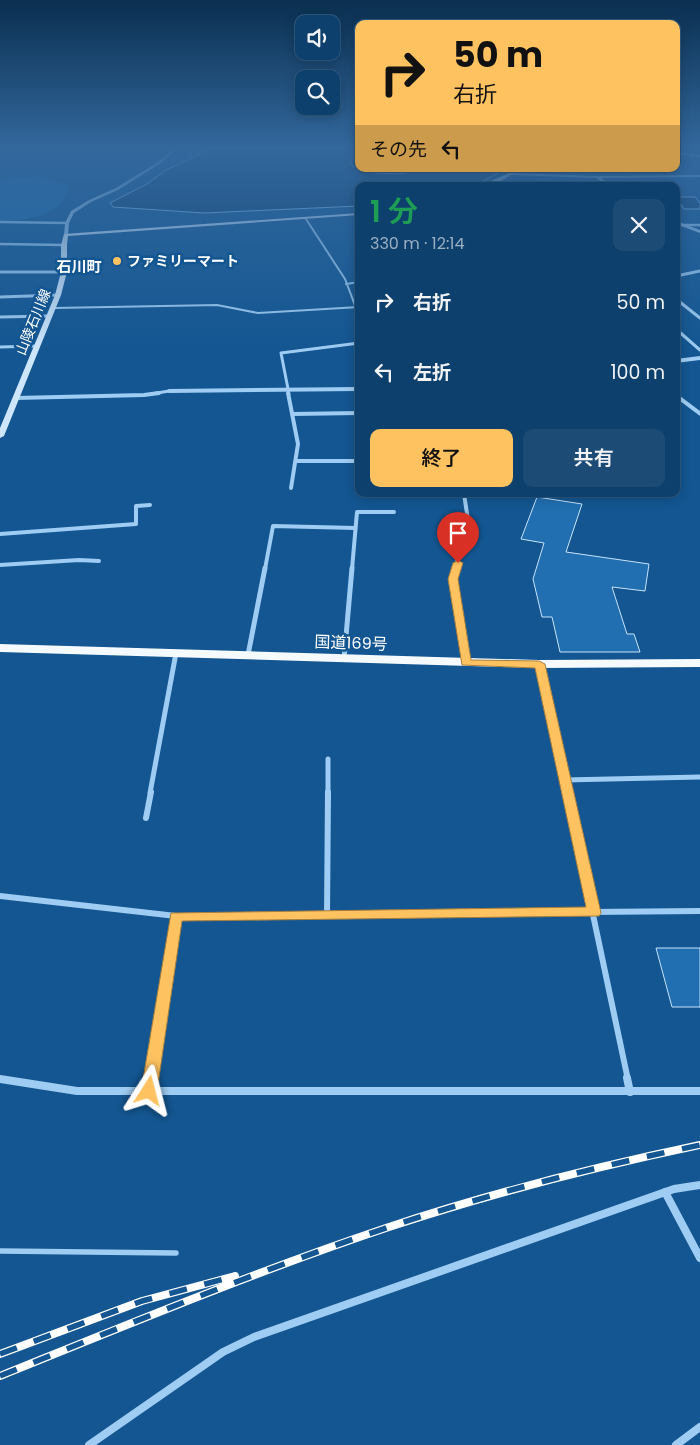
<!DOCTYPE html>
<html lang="ja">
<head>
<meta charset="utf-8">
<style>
	:root { --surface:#0e406d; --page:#1c4b75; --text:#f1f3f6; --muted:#9bafc2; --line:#2e5980; --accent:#ffc260 }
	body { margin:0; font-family:Poppins,"Noto Sans JP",sans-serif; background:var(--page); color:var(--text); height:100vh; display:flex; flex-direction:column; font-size:19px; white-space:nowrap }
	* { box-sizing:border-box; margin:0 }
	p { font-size:16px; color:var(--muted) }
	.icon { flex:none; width:28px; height:28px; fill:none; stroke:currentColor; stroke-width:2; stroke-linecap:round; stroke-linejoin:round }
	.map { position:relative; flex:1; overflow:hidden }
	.panel { position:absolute; left:355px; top:182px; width:325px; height:315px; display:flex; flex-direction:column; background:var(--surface); border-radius:10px; box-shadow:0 2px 12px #0003,0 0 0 1px var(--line) }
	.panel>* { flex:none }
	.guide { position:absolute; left:355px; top:20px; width:325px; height:152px; border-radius:10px; box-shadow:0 2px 12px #0003,0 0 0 1px var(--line); background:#ffc260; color:#111; overflow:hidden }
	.tools { position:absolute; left:295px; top:15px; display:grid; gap:10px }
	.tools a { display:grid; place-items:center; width:45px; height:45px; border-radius:10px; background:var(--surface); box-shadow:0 2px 12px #0003,0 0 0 1px var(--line); font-size:25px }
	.pin { position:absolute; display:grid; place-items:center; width:42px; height:42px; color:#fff; margin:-51px -21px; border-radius:50% 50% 50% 0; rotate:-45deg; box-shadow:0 0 5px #0007 }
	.pin .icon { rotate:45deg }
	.me { position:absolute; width:55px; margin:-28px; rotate:9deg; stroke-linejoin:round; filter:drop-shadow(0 0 4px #0008) }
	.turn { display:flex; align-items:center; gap:18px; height:105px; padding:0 15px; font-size:22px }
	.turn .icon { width:65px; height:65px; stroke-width:2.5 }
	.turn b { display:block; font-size:35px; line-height:42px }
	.then { display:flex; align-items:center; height:48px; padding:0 15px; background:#0003; gap:10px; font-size:19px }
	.round { display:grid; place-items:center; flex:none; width:52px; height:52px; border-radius:10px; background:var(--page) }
	.summary { display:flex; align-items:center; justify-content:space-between; height:85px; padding:0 15px }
	h1 { font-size:30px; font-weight:600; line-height:38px; color:#1e9e55 }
	.action { display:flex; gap:10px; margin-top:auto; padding:10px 15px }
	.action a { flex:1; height:58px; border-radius:10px; background:var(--accent); color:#111; font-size:20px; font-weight:600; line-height:58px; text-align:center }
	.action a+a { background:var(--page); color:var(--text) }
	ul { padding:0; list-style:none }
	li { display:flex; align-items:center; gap:15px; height:70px; padding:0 15px }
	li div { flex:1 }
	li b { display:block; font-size:19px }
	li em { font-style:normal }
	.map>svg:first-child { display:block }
</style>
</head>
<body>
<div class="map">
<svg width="700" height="1445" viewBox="0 0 700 1445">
	<rect width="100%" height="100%" fill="#135691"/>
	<path fill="#1b69ab" d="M42,177L69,186C64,216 25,221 0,221V179Z"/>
	<g fill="#0c3e6d" stroke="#91c9f5">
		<path d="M209,149H350L351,165L358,169L375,173L401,174L425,169H505L474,186H359V206L204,213L113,207L110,203L147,184L166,170L208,151Z"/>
		<path d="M676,197H695L700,203V209H684Z"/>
	</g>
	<g fill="#216eb0" stroke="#c7e4fc">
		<path d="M537,497L582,504L566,552L649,564L645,591L612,587L627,634H634L640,652H560L552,617H542L533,579L544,543L521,539Z"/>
		<path d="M656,948H700V1007H672Z"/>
	</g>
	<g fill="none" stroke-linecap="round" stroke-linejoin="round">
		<g stroke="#9fccf2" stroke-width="2">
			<path d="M306,219L345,279L356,308"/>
			<path d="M346,284L359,282"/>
			<path d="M54,308L217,305L258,313L359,307"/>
		</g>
		<path stroke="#9fccf2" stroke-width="5.5" d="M0,1251L176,1253"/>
		<g stroke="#9fccf2" stroke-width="2.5">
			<path d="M676,153L700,156"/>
			<path d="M159,163L175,149"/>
			<path d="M0,222L67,223"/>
			<path d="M676,225H700"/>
			<path d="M0,244L64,245"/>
		</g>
		<g stroke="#9fccf2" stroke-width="3">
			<path d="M0,272H64"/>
			<path d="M676,276L700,271"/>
			<path d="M0,297L58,295"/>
			<path d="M676,299L700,318"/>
			<path d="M0,317L49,316"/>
			<path d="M676,329L700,350"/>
			<path d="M0,347L37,346"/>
			<path d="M151,394L169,391"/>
			<path d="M289,394L281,353L359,343"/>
		</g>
		<g stroke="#9fccf2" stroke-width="4">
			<path d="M288,393L298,444L291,488"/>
			<path d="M16,398L144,395L159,393"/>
			<path d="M292,414L359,413"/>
			<path d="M296,461H359"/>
			<path d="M0,534L136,524V506L150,505"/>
			<path d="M0,565L79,560L99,561"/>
			<path d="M265,569L273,526L355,528"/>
			<path d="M352,569L357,512H394"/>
			<path d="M455,569L468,520L464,494"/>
		</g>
		<g stroke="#9fccf2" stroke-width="5">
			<path d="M456,568L453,579L466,663"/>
			<path d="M248,655L265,568"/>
			<path d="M344,659L352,568"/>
			<path d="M539,664L568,793"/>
			<path d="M564,780L700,777"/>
			<path d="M150,793L176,653"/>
			<path d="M328,793V759"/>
		</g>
		<g stroke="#9fccf2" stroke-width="6">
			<path d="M567,792L628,1080"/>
			<path d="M146,818L151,792"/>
			<path d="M0,896L176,916L700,911"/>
			<path d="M327,916L328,792"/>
			<path d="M0,1079L4,1080"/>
			<path d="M151,1080L176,916"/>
		</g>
		<g stroke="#9fccf2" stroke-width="8">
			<path d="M627,1078L630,1092"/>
			<path d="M0,1079L77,1091H700"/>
			<path d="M149,1091L151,1078"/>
			<path d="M665,1192L700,1258"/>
			<path d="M89,1445L223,1352L254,1337L674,1189L700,1185"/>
			<path d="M676,1445L700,1427"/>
		</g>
		<g fill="#9fccf2" fill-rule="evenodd">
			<path d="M158,162L161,163L118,190L91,202L74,213L69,223L68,235L64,236L65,223L71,211L89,200L116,188Z"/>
			<path d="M510,173L597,176L700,175V177L601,178L613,186H609L596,178L511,175Z"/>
			<path d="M676,221L700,230V233L676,224Z"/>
			<path d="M700,356V360L676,363V359Z"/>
			<path d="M359,387V391L169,393L166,391L169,389Z"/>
			<path d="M676,393L700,411V416L676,398Z"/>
		</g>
		<g fill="#cee6fc" fill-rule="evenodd">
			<path d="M515,169H519C510,177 492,187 480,186L509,173Z"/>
			<path d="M359,213V215L68,236L67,245V272L61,295L4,436L0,438V428L55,295L61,272V245L64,234Z"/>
		</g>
		<path fill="#f4faff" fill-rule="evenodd" d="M0,644L539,660L700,659V667L539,668L0,652Z"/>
		<g stroke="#fff" stroke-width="8">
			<g id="rail">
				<path d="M0,1354L142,1301L235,1276"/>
				<path d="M0,1376C129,1324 257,1271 389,1227C491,1193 595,1167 700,1145"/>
			</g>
		</g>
		<use href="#rail" stroke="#135691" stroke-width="5.5" stroke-dasharray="18" stroke-linecap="butt"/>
	</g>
	<linearGradient id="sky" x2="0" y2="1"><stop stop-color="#0a2f50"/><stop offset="0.42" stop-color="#33689d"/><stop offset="1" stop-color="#33689d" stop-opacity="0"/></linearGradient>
	<rect width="700" height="351" fill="url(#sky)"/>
	<path fill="#ffc260" stroke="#a67e3e" d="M458,560L463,563L458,579L471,660L539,661L545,664L601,913L599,916L182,921L157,1091L155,1096L149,1098L144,1096L141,1091L171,913L586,907L535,668L462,665L448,579L453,563Z"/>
	<circle fill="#ffc260" stroke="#135691" stroke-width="2" cx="117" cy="261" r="5"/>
	<g text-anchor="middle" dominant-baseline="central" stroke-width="5" stroke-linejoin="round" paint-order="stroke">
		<g font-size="14" font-weight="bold" fill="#fff" stroke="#135691" text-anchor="start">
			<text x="127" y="261">ファミリーマート</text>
		</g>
		<g font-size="14" fill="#fff" stroke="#135691">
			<text transform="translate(33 322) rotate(-68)">山陵石川線</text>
		</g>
		<g font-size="15" font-weight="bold" fill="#fff" stroke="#135691">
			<text x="79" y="266">石川町</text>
		</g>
		<g font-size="16" fill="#fff" stroke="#135691">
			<text transform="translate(351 643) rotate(2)">国道169号</text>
		</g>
	</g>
</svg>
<div class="tools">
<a><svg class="icon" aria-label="sound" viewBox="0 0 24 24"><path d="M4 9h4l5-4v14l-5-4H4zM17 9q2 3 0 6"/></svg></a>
<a><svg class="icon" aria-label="search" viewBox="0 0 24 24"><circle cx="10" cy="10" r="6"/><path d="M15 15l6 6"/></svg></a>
</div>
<div class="pin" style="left:458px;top:563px;background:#d93025"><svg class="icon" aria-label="arrive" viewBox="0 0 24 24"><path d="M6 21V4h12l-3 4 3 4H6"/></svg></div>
<svg class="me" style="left:149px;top:1091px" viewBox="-20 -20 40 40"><path d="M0-17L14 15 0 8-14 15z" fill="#ffc260" stroke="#fff" stroke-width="4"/></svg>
<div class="guide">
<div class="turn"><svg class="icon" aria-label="right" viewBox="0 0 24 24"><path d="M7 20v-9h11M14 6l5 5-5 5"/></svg><div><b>50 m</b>右折</div></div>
<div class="then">その先<svg class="icon" aria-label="left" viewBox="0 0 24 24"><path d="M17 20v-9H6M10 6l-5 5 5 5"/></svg></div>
</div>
<section class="panel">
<div class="summary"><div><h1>1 分</h1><p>330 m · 12:14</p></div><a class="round"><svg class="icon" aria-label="close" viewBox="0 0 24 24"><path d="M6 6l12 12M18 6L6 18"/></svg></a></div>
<ul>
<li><svg class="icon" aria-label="right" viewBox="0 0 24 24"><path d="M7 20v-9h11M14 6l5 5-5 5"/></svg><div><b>右折</b></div><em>50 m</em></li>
<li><svg class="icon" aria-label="left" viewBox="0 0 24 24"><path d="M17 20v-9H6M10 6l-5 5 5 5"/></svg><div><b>左折</b></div><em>100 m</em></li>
</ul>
<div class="action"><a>終了</a><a>共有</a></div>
</section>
</div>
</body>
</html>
